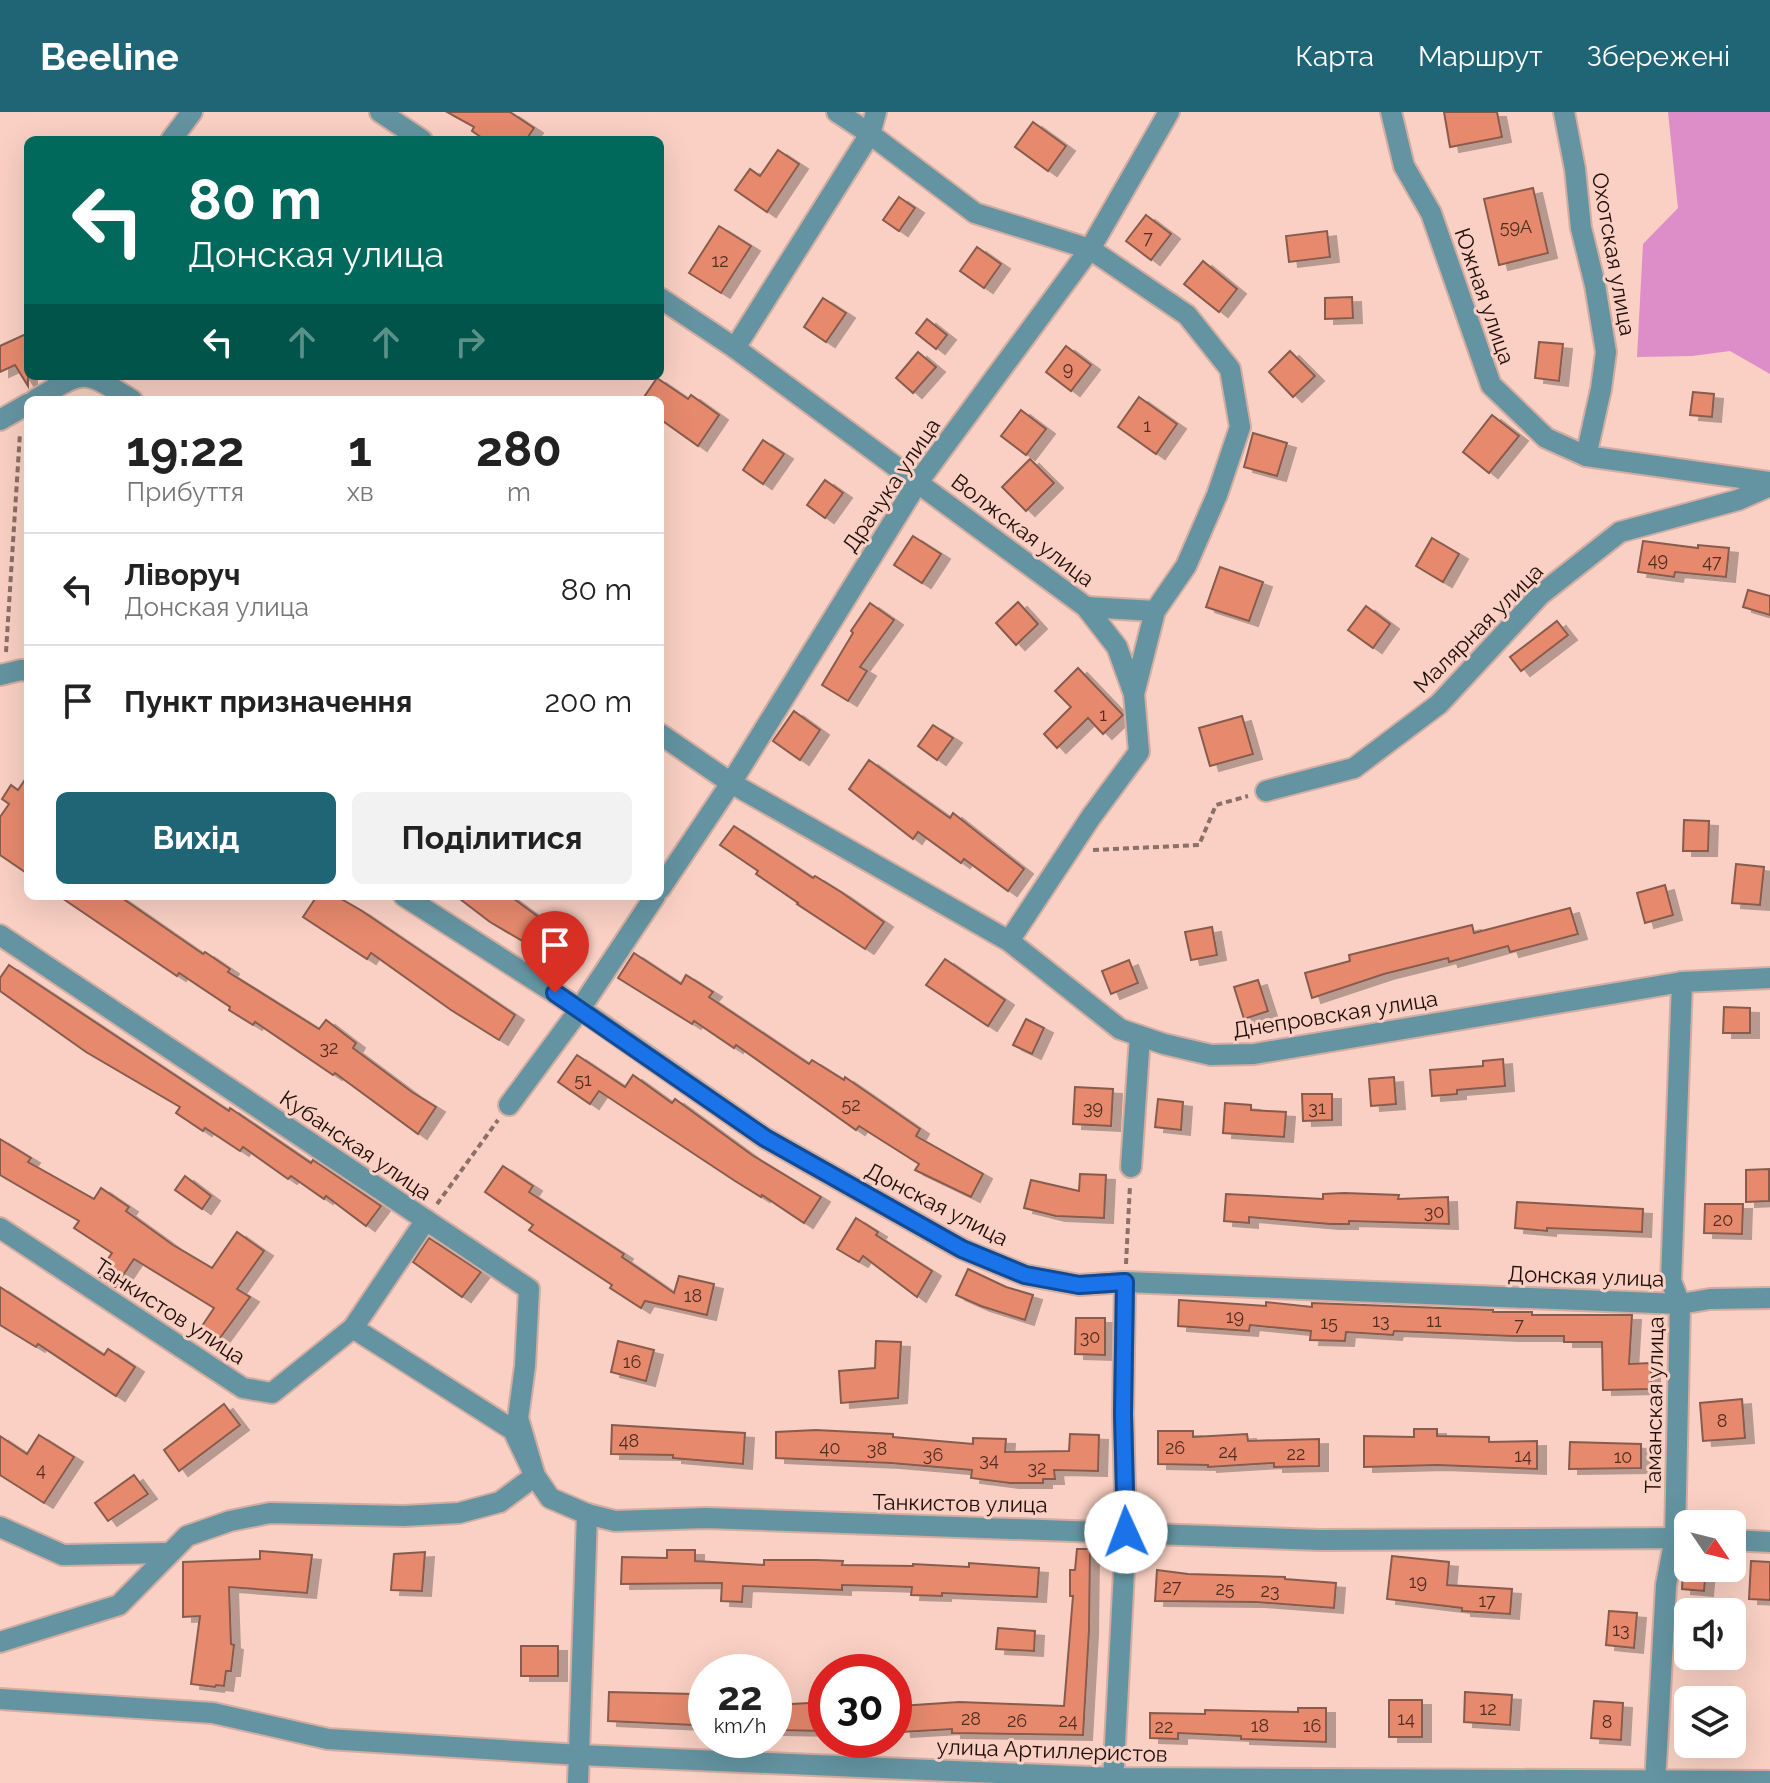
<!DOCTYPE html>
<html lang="uk">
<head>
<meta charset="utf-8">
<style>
	:root { --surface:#fff; --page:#f2f2f2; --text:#222; --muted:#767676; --line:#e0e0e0; --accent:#206576 }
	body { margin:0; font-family:Raleway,sans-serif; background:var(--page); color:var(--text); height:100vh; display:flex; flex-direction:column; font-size:30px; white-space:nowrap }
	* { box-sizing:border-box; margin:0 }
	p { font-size:26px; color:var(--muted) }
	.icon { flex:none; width:44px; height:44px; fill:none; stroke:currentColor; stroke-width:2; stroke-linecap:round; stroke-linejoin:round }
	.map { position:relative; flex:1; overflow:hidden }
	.panel { position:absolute; left:24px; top:284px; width:640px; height:504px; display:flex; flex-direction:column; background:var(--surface); border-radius:12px; box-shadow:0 8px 32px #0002 }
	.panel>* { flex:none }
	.banner { position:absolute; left:24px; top:24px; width:640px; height:244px; border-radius:12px; box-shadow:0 8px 32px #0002; background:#00695c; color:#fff; overflow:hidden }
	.needle { width:52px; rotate:125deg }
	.buttons { position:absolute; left:1674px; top:1398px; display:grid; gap:16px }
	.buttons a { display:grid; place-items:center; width:72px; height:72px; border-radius:12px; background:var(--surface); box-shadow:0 8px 32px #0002; font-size:40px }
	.speed { position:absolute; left:688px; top:1542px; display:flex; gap:16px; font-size:40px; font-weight:700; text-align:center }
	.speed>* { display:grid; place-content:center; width:104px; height:104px; border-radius:50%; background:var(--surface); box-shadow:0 8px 32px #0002; line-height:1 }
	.speed small { font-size:20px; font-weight:400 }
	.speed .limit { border:12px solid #d22; background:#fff; color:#111 }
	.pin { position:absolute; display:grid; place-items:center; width:68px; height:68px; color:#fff; margin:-82px -34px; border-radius:50% 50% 50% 0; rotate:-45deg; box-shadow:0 0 8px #0007 }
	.pin .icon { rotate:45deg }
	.me { position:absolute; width:88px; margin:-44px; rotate:358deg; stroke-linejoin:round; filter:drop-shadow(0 0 6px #0008) }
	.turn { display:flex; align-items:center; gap:28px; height:168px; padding:0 32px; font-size:36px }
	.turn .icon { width:104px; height:104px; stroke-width:2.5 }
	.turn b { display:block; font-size:56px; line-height:68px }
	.lanes { display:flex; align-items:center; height:76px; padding:0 32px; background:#0003; justify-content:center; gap:40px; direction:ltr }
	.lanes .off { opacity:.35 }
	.eta { display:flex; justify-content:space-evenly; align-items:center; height:136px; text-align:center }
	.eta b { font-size:48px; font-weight:700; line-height:56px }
	.button { display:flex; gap:16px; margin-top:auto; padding:16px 32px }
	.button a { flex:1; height:92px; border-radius:12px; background:var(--accent); color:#fff; font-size:32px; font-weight:700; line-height:92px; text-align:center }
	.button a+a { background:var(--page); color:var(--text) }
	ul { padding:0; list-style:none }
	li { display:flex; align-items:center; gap:24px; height:112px; padding:0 32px; border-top:2px solid var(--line) }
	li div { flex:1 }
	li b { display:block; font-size:30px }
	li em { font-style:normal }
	header { display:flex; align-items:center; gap:48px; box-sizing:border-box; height:112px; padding:0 40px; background:var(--accent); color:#fff }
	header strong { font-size:38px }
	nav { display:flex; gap:44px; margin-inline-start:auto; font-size:28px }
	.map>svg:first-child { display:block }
</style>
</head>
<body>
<header>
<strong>Beeline</strong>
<nav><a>Карта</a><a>Маршрут</a><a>Збережені</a></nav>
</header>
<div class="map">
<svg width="1770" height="1671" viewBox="0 0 1770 1671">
	<defs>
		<filter id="shadow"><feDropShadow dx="9" dy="5" stdDeviation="0" flood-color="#0004"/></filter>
	</defs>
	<rect width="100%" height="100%" fill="#f9d0c3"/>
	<path fill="#dd8dc7" d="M1668,0H1770V262L1730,239L1692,244L1637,245L1643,132L1678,96Z"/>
	<g fill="#e6896d" stroke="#885c4e" stroke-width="2" filter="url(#shadow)">
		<path d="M447,0H510L534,16L526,28H485L472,19L474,15Z"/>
		<path d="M1444,0H1497L1502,25L1450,35Z"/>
		<path d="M1033,10L1066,34L1048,59L1015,35Z"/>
		<path d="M778,38L799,52L767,100L735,78L750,57L760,64Z"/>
		<path d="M1533,76L1548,141L1499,153L1484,87Z"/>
		<path d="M899,85L915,96L899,119L883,108Z"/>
		<path d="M1146,103L1171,122L1151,148L1126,129Z"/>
		<path d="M719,114L751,134L721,181L689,161Z"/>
		<path d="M1327,119L1330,145L1289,150L1286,124Z"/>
		<path d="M977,135L1001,152L984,176L960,159Z"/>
		<path d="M1203,149L1237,177L1219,200L1184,172Z"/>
		<path d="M1352,185L1353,206L1325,207V186Z"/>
		<path d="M823,186L846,201L826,230L804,215Z"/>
		<path d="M927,207L947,223L936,237L916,221Z"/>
		<path d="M28,221V274L15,253L0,260V234Z"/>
		<path d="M1539,230L1563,232L1559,269L1535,266Z"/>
		<path d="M1066,234L1091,253L1071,279L1046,260Z"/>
		<path d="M1290,239L1315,264L1293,285L1269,260Z"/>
		<path d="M918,240L936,255L913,281L896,266Z"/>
		<path d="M657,266L688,287L691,283L719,303L698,334L660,307V288H642Z"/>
		<path d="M1693,280L1714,282L1712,305L1690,303Z"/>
		<path d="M1139,285L1177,312L1156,342L1118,315Z"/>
		<path d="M1021,298L1046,317L1026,343L1001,324Z"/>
		<path d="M1492,303L1519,324L1489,361L1463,340Z"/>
		<path d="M1253,321L1287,331L1277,364L1244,355Z"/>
		<path d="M763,328L784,342L763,372L743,358Z"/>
		<path d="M1030,347L1054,371L1026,399L1002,375Z"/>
		<path d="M825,368L843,381L825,406L807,393Z"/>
		<path d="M913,424L941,442L922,471L894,453Z"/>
		<path d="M1432,426L1459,442L1443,470L1416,454Z"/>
		<path d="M1643,429L1698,436V433L1729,436L1726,465L1675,460L1674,465L1638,460Z"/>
		<path d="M1220,455L1263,470L1249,509L1206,495Z"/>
		<path d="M1748,478L1770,484V503L1743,495Z"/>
		<path d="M1018,490L1038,512L1016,533L996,511Z"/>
		<path d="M870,491L894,508L860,555L867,559L848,589L822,573L853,521L851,519Z"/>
		<path d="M1366,494L1390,512L1373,536L1348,518Z"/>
		<path d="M1557,509L1568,523L1521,559L1510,545Z"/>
		<path d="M1078,556L1123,603L1103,622L1088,606L1057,636L1044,622L1071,595L1055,579Z"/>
		<path d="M794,599L820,618L800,648L773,629Z"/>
		<path d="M1242,604L1253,642L1210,654L1199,616Z"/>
		<path d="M933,613L953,626L937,648L918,634Z"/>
		<path d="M869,648L950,706L953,701L1024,757L1008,779L964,747L961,751L918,720L913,727L849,677Z"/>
		<path d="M28,663V762L0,743V705L9,692L2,687L11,673L18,678Z"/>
		<path d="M1684,708L1709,709L1708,739H1683Z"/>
		<path d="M734,714L813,766L815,764L841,780L884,810L865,837L797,792L798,791L756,762L758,759L720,733Z"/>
		<path d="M1736,752L1764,755L1760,793L1732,791Z"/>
		<path d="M1665,773L1673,803L1645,811L1637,781Z"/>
		<path d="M59,784H119L203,842L205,840L230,857L228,860L319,917L326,908L356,931L353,936L412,980L436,995L418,1022L335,961L333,963L255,910L253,913L229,898L230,895L179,861L177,864Z"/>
		<path d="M317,784H336L362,799L515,903L499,928L451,898L371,841L367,847L303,805Z"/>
		<path d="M456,784H510L555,817L541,840L490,810Z"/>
		<path d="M1570,796L1578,822L1510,840L1508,834L1449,850L1448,846L1384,862L1312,886L1305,861L1350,849L1349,843L1472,813L1474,821Z"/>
		<path d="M1212,815L1217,843L1191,848L1185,820Z"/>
		<path d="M634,841L681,872L686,863L713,880L709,885L809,952L812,948L844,968L845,965L920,1017L916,1024L983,1062L971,1085L915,1058L919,1052L859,1014L856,1018L736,933L734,936L694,909L692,912L618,866Z"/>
		<path d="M945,847L1005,888L988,914L926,873Z"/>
		<path d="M1129,848L1138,871L1111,882L1102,859Z"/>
		<path d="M9,853L229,999L230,996L311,1051L313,1048L381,1094L366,1114L326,1084L324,1087L291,1064L288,1067L243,1035L240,1039L205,1016L203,1019L176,1001L180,995L86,940L0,879V866Z"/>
		<path d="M1258,868L1268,899L1244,907L1234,875Z"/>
		<path d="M1724,895L1750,896V921H1723Z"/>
		<path d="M1026,907L1044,916L1032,942L1013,933Z"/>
		<path d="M577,943L625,975L633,963L672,991L675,987L752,1043L821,1085L804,1111L762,1083L761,1085L735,1069L599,979L590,992L558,970Z"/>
		<path d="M1503,947L1505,974L1457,978V982L1432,984L1430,958L1483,954V949Z"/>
		<path d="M1394,965L1396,992L1371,994L1369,967Z"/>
		<path d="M1075,975L1113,977L1111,1014L1073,1012Z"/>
		<path d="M1302,982H1332V1008L1303,1009Z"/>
		<path d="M1158,987L1183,990L1181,1018L1155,1015Z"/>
		<path d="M1225,991L1251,993V998L1286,1000L1284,1025L1223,1021Z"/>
		<path d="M0,1027L31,1046L28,1050L94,1087L101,1076L129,1095L126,1099L173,1133L212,1156L237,1120L264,1139L237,1177L250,1185L220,1226L202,1214L214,1196L134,1147L115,1175L97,1163L112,1141L74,1116L79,1109L0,1063Z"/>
		<path d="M503,1054L533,1074L529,1080L624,1142L622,1145L674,1181L679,1164L714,1172L707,1203L645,1189L641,1196L610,1176L612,1173L529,1118L533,1113L485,1080Z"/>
		<path d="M1769,1057V1089L1746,1090V1058Z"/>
		<path d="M1080,1062L1106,1063L1104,1106L1056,1104L1024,1096L1031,1068L1079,1079Z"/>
		<path d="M185,1064L211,1084L202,1097L175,1078Z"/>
		<path d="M1344,1081L1399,1083L1398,1087L1448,1085L1449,1112L1349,1109V1112H1330L1249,1105V1111L1224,1109L1226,1082L1323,1087V1082Z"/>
		<path d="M1517,1090L1643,1097L1642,1120L1547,1116V1119L1515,1116Z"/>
		<path d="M1705,1092H1743L1742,1122L1704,1121Z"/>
		<path d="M856,1106L878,1120L876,1123L932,1159L917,1185L863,1144L859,1150L837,1137Z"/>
		<path d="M429,1126L481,1160L462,1185L413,1150Z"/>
		<path d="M968,1157L1006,1175L1033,1183L1025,1208L981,1194L956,1183Z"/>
		<path d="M0,1175L104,1243L108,1237L135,1255L116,1284L38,1232L36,1235L0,1213Z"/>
		<path d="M1179,1188L1266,1194V1190L1312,1195V1191L1493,1198V1200H1532V1203H1632L1629,1252L1651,1251V1277L1603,1278L1602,1230H1564V1224H1511L1394,1219L1393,1223L1346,1220L1345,1229L1310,1228L1311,1219L1250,1213L1249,1219L1178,1214Z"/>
		<path d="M1076,1206H1105V1243L1075,1242Z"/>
		<path d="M618,1229L654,1238L646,1269L611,1260Z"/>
		<path d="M876,1229L901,1230L898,1286L841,1291L839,1259L875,1256Z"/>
		<path d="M1742,1287L1745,1326L1703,1329L1700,1291Z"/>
		<path d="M224,1292L240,1313L179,1359L164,1338Z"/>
		<path d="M612,1313L745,1321L743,1352L673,1346V1343L611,1342Z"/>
		<path d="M1414,1317H1437V1324L1489,1325V1330L1537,1329V1357L1437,1353L1364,1355V1324L1414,1325Z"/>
		<path d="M816,1318L893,1322V1325L973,1332V1326L1006,1327L1005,1340L1069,1339L1070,1322L1099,1323L1098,1359L1054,1358L1055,1367H1043V1371H1010L971,1366L972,1358L891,1351L776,1346V1320Z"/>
		<path d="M1158,1319H1193V1325L1247,1322L1248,1329L1319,1327V1354L1274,1355V1351L1208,1355V1353L1158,1352Z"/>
		<path d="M39,1323L74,1345L44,1391L0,1363V1324L27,1342Z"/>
		<path d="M1570,1330L1641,1332V1356L1569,1357Z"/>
		<path d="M134,1363L148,1382L108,1409L95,1391Z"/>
		<path d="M1077,1437H1090L1089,1518L1083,1623L952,1621V1617L902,1620L900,1594L959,1590L1064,1594L1073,1484H1070V1458H1075Z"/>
		<path d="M667,1438H695V1449L764,1453V1448H817L843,1449L842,1453L913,1454V1452L969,1455V1451L1039,1456L1037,1485L942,1481V1484L911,1483L912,1475L842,1473V1478L743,1474L742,1490L721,1489L722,1471L621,1472L622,1445L667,1446Z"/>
		<path d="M260,1439L312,1443L307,1481L229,1475L231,1532L234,1533L231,1559H226L224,1574L216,1573L215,1575L191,1572L200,1504L183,1505V1450L260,1447Z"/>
		<path d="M425,1440L422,1479L391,1478L394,1442Z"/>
		<path d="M1392,1444L1449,1450L1447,1473L1512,1477L1510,1502L1462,1499V1496L1387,1487Z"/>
		<path d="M1751,1449L1770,1450V1488L1749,1487Z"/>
		<path d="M1683,1456H1706L1704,1479L1682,1477Z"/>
		<path d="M1157,1458L1188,1462L1285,1465V1467L1336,1471L1334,1496L1256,1490L1155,1489Z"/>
		<path d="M1609,1499L1637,1501L1634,1536L1606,1533Z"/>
		<path d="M998,1516L1035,1519L1034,1539L996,1537Z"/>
		<rect x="521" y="1534" width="37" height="30"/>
		<path d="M609,1580L694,1582L693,1613L608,1609Z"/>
		<path d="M1465,1580L1512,1583L1510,1613L1464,1610Z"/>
		<rect x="1389" y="1588" width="33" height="37"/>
		<path d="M1594,1589L1623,1591L1621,1628L1591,1626Z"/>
		<path d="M826,1590V1619L774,1618V1593Z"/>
		<path d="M1298,1596H1326V1630L1241,1627V1624L1178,1621V1627L1150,1626V1601L1205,1602V1598L1298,1600Z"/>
	</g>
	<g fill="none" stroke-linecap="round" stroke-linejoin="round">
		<g stroke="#d2ada2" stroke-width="24">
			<g id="minor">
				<path d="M380,0L422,28"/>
				<path d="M837,0L870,22L975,101L1090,137L1187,203L1230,257L1240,315L1217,383L1186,454L1155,499L1134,582"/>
				<path d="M1391,0L1404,54L1431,101L1491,273L1546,326L1586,344"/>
				<path d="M1564,0L1575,57L1581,116L1595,173L1606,240L1601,277L1586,344L1770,370"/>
				<path d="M171,28L192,0"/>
				<path d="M660,186L735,236L1086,495L1117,535L1134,582L1139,640L1091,705L1009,829"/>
				<path d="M735,236L870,22L876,0"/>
				<path d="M35,288C86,257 82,257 132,288"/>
				<path d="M0,308L28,292"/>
				<path d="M1086,495L1155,499"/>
				<path d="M0,563L21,558L28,559"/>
				<path d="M660,622L731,671L1009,829L1120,917L1164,932L1211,943L1254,942L1682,870L1770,866"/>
				<path d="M1266,679L1354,656L1439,592L1540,483L1620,420L1738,388L1770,374"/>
				<path d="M660,777L731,671L918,370L1090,137L1169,0"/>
				<path d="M404,784L580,897L765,1026L962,1137L1025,1163L1079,1173L1125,1170L1680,1192L1710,1187L1770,1186"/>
				<path d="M0,823L529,1177L525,1254L518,1306L535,1364L500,1390L459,1401L404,1404L270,1401L230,1409L187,1424L119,1493L0,1530"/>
				<path d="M509,993L580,897L655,784"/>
				<path d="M1131,1055L1140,924"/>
				<path d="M0,1116L243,1276L272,1281L353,1216L513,1318L535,1364L550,1386L587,1402L615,1409L706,1406L1320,1428L1688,1426"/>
				<path d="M353,1216L426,1108"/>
				<path d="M0,1415L63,1443L168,1441"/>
				<path d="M1732,1428L1770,1430"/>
				<path d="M0,1587L213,1601L328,1627L580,1643L1114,1666L1770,1669"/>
				<path d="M578,1671L587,1402"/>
				<path d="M1113,1671L1126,1420L1123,1302L1125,1170"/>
				<path d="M1655,1671L1666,1473L1675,1426L1680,1192L1671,1169L1682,870"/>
			</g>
		</g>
		<g stroke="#8c6f66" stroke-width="4" stroke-dasharray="6 4" stroke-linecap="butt">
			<path d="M6,540L20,321"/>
			<path d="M1093,738L1199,733L1216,693L1248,684"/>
			<path d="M437,1092L498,1008"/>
			<path d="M1126,1152L1130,1073"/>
		</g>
		<use href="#minor" stroke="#6494a1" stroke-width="20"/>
	</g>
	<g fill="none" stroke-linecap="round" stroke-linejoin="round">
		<g stroke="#114b97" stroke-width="20">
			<path id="route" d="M555,881L765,1026L962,1137L1025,1163L1079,1173L1125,1170L1123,1302L1126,1420"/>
		</g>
		<use href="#route" stroke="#1a73e8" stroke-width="14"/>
	</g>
	<g text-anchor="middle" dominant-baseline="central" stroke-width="6" stroke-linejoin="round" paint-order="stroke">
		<g font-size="18" fill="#512d22">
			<text x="1516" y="114">59А</text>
			<text x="1148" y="125">7</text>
			<text x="720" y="148">12</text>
			<text x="1068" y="256">9</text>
			<text x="1147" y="313">1</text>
			<text x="1658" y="447">49</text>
			<text x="1712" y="449">47</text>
			<text x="1103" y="602">1</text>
			<text x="329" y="935">32</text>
			<text x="583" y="967">51</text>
			<text x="851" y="992">52</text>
			<text x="1093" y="995">39</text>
			<text x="1317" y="995">31</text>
			<text x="1434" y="1099">30</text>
			<text x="1723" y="1107">20</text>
			<text x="693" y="1183">18</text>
			<text x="1235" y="1204">19</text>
			<text x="1381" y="1208">13</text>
			<text x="1434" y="1208">11</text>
			<text x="1329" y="1210">15</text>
			<text x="1519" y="1212">7</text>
			<text x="1090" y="1224">30</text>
			<text x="632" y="1249">16</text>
			<text x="1722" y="1308">8</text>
			<text x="629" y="1328">48</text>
			<text x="830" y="1335">40</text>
			<text x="1175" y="1335">26</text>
			<text x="877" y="1336">38</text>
			<text x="1228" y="1339">24</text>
			<text x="1296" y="1341">22</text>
			<text x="933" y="1342">36</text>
			<text x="1523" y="1343">14</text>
			<text x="1623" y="1344">10</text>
			<text x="989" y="1347">34</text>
			<text x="1037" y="1355">32</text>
			<text x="41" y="1357">4</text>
			<text x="1418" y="1469">19</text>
			<text x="1172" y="1474">27</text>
			<text x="1225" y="1476">25</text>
			<text x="1270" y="1478">23</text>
			<text x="1487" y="1488">17</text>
			<text x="1621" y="1517">13</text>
			<text x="1488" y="1596">12</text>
			<text x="971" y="1606">28</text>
			<text x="1406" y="1606">14</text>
			<text x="1017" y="1608">26</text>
			<text x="1068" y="1608">24</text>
			<text x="1607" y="1609">8</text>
			<text x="1260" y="1613">18</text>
			<text x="1312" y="1613">16</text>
			<text x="1164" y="1614">22</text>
		</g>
		<g font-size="22" fill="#1f0e09" stroke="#f9d0c3">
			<text transform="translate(1614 142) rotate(80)">Охотская улица</text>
			<text transform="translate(1485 184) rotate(71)">Южная улица</text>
			<text transform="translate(891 373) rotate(-56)">Драчука улица</text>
			<text transform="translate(1023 418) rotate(37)">Волжская улица</text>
			<text transform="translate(1478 516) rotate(-45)">Малярная улица</text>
			<text transform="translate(1335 902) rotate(-9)">Днепровская улица</text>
			<text transform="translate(356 1033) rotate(34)">Кубанская улица</text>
			<text transform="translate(937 1092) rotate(27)">Донская улица</text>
			<text transform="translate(1586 1164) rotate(2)">Донская улица</text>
			<text transform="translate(170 1199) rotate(33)">Танкистов улица</text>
			<text transform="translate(1654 1293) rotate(-89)">Таманская улица</text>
			<text transform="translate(960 1391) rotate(1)">Танкистов улица</text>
			<text transform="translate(1052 1638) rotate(2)">улица Артиллеристов</text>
		</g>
	</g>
</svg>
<div class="buttons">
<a><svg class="needle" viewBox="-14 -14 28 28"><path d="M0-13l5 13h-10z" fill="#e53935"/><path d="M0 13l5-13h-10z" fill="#767676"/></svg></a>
<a><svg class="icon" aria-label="sound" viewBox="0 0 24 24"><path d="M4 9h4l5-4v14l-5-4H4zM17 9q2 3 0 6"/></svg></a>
<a><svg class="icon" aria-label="layers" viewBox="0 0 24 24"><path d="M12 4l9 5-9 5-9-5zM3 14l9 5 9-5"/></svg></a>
</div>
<div class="speed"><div>22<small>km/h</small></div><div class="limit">30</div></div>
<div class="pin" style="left:555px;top:881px;background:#d93025"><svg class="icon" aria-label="arrive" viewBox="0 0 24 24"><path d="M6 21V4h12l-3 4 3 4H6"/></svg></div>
<svg class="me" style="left:1126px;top:1420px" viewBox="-20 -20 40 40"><circle r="19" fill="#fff"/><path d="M0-13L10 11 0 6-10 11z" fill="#1a73e8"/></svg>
<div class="banner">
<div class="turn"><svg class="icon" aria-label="left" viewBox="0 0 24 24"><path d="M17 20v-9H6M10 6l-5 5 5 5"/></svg><div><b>80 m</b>Донская улица</div></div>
<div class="lanes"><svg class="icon" aria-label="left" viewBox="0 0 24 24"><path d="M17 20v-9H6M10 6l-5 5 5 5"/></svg><svg class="icon off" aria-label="ahead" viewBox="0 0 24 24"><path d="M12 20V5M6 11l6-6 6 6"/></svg><svg class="icon off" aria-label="ahead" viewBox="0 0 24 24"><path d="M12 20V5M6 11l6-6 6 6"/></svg><svg class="icon off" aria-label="right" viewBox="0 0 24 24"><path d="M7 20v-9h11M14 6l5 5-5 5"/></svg></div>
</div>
<section class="panel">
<div class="eta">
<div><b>19:22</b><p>Прибуття</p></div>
<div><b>1</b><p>хв</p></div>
<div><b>280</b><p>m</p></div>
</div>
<ul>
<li><svg class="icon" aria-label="left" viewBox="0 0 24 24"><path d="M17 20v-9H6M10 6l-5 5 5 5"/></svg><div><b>Ліворуч</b><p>Донская улица</p></div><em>80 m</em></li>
<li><svg class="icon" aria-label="arrive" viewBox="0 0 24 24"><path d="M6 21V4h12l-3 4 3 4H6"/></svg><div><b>Пункт призначення</b></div><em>200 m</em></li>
</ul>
<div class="button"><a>Вихід</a><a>Поділитися</a></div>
</section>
</div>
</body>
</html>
